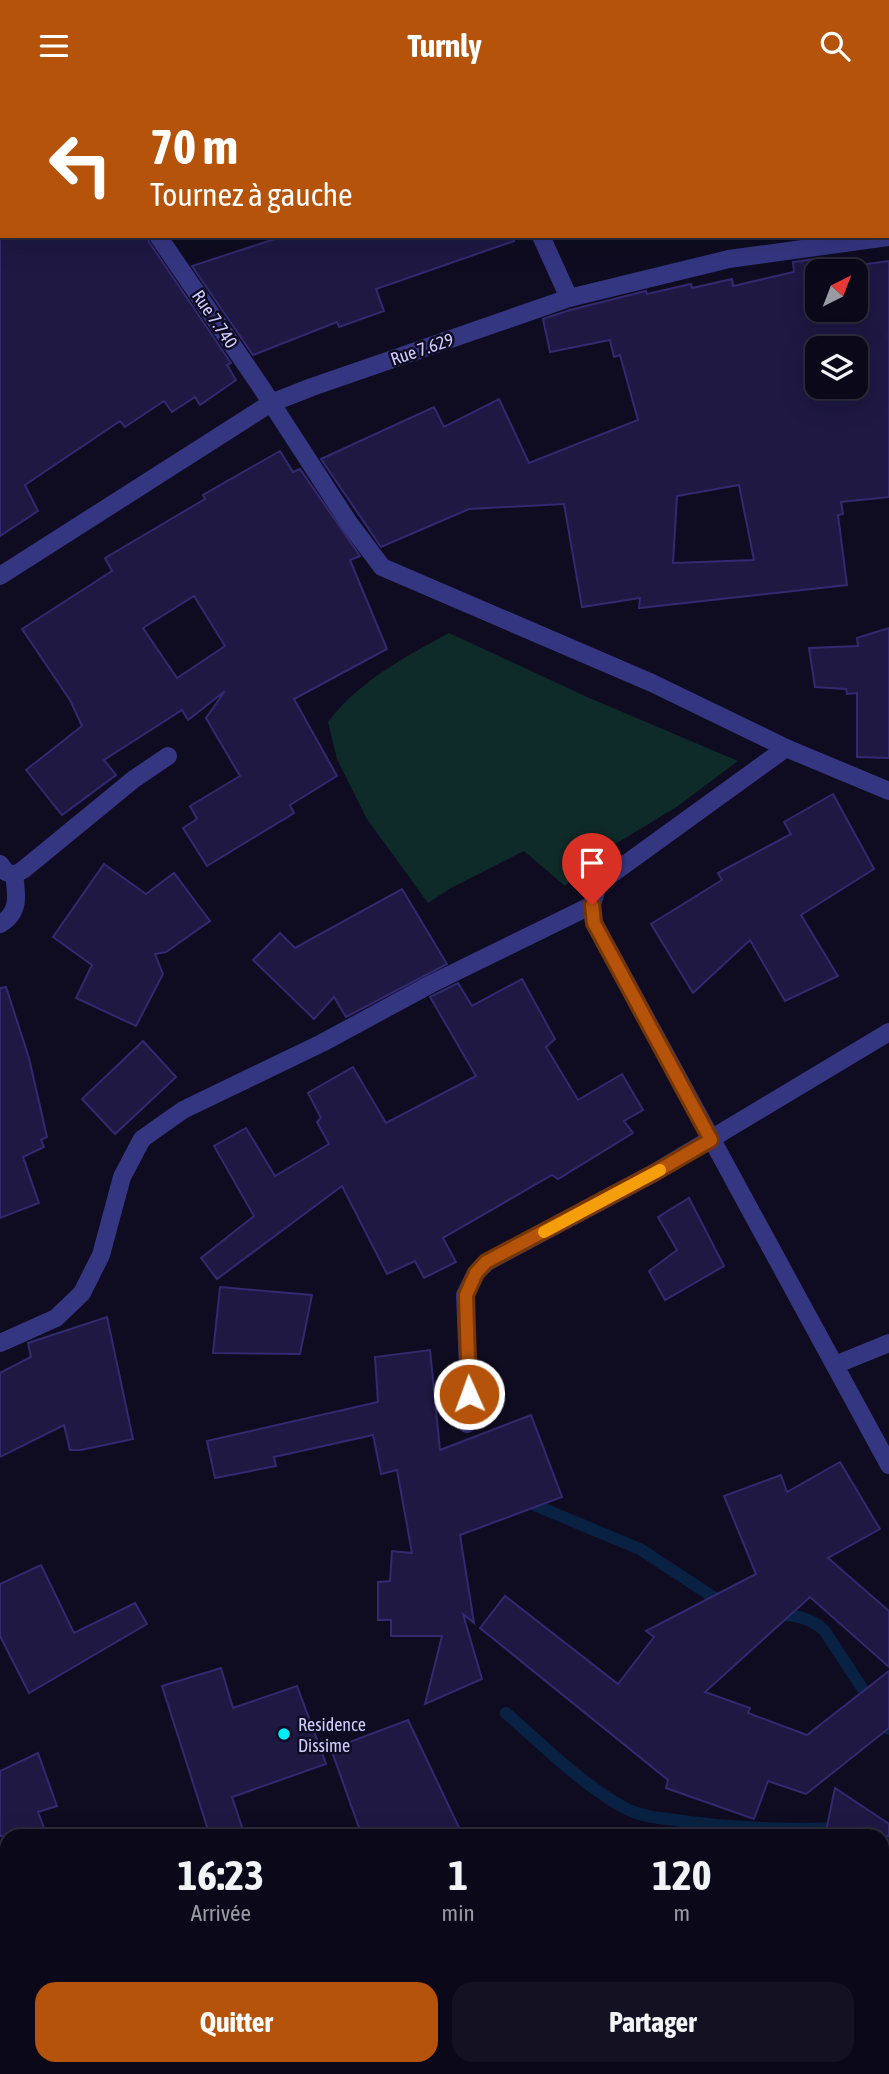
<!DOCTYPE html>
<html lang="fr">
<head>
<meta charset="utf-8">
<style>
	:root { --surface:#0b0919; --page:#141222; --text:#f1f3f6; --muted:#9a9aa2; --line:#2b2a38; --accent:#b45309 }
	body { margin:0; font-family:"Asap Condensed",sans-serif; background:var(--page); color:var(--text); height:100vh; display:flex; flex-direction:column; font-size:26px; white-space:nowrap }
	* { box-sizing:border-box; margin:0 }
	p { font-size:23px; color:var(--muted) }
	.icon { flex:none; width:38px; height:38px; fill:none; stroke:currentColor; stroke-width:2; stroke-linecap:round; stroke-linejoin:round }
	.map { position:relative; flex:1; overflow:hidden }
	.details { position:absolute; left:0px; top:1738px; width:889px; height:247px; display:flex; flex-direction:column; background:var(--surface); border-radius:21px 21px 0 0; box-shadow:0 7px 28px #0002,0 0 0 2px var(--line) }
	.details>* { flex:none }
	.banner { position:absolute; left:0px; top:0px; width:889px; height:147px; box-shadow:0 7px 28px #0002,0 0 0 2px var(--line); background:#b45309; color:#fff; overflow:hidden }
	.needle { width:46px; rotate:42deg }
	.buttons { position:absolute; left:805px; top:168px; display:grid; gap:14px }
	.buttons a { display:grid; place-items:center; width:63px; height:63px; border-radius:14px; background:var(--surface); box-shadow:0 7px 28px #0002,0 0 0 2px var(--line); font-size:35px }
	.pin { position:absolute; display:grid; place-items:center; width:60px; height:60px; color:#fff; margin:-72px -30px; border-radius:50% 50% 50% 0; rotate:-45deg; box-shadow:0 0 7px #0007 }
	.pin .icon { rotate:45deg }
	.me { position:absolute; width:77px; margin:-38px; rotate:358deg; stroke-linejoin:round; filter:drop-shadow(0 0 5px #0008) }
	.turn { display:flex; align-items:center; gap:24px; height:147px; padding:0 35px; font-size:32px }
	.turn .icon { width:91px; height:91px; stroke-width:2.5 }
	.turn b { display:block; font-size:49px; line-height:60px }
	.eta { display:flex; justify-content:space-evenly; align-items:center; height:119px; text-align:center }
	.eta b { font-size:42px; font-weight:700; line-height:49px }
	.cta { display:flex; gap:14px; margin-top:auto; padding:14px 35px }
	.cta a { flex:1; height:80px; border-radius:21px; background:var(--accent); color:#fff; font-size:28px; font-weight:700; line-height:80px; text-align:center }
	.cta a+a { background:var(--page); color:var(--text) }
	header { display:flex; justify-content:space-between; align-items:center; height:91px; padding:0 35px; background:var(--accent); color:#fff; font-size:32px; font-weight:700 }
	.map>svg:first-child { display:block }
</style>
</head>
<body>
<header><svg class="icon" aria-label="menu" viewBox="0 0 24 24"><path d="M4 6h16M4 12h16M4 18h16"/></svg>Turnly<svg class="icon" aria-label="search" viewBox="0 0 24 24"><circle cx="10" cy="10" r="6"/><path d="M15 15l6 6"/></svg></header>
<div class="map">
<svg width="889" height="1983" viewBox="0 0 889 1983">
	<rect width="100%" height="100%" fill="#0f0c21"/>
	<path fill="#0f2b29" d="M449,542L587,606L738,670L678,715L599,763L565,795L524,760L449,798L428,812L367,728L337,668L328,631C359,590 405,566 449,542Z"/>
	<g fill="none" stroke-linecap="round" stroke-linejoin="round">
		<g stroke="#092243" stroke-width="12">
			<path d="M527,1411L640,1458L710,1504L726,1512"/>
			<path d="M776,1524C796,1524 808,1526 824,1539L889,1638"/>
			<path d="M506,1622C543,1654 580,1692 623,1716C638,1725 658,1727 675,1729C730,1737 785,1739 841,1737"/>
			<path d="M882,1747L889,1750"/>
		</g>
	</g>
	<g fill="#1e1843" stroke="#332970" stroke-width="2" fill-rule="evenodd">
		<path d="M0,145H147L149,151L231,272L227,274L236,289L200,314L195,306L172,321L164,310L125,336L120,330L25,394L38,420L0,445Z"/>
		<path d="M284,145H513L514,150L376,198L384,220L339,236L337,231L253,264L192,175Z"/>
		<path d="M821,167L823,179L889,170V406L841,411L843,423L838,424L847,494L639,517L640,507L582,516L564,413L469,418L381,456L321,368L434,316L444,336L499,308L529,372L638,329L620,264L614,266L610,249L550,261L543,228L570,219L646,200L647,203L691,193L692,197L732,188L733,195L794,181L793,171ZM817,180H856V219H817ZM817,257H856V296H817ZM739,394L754,469L673,472L677,405Z"/>
		<path d="M280,360L293,381L300,378L360,465L350,469L387,558L294,608L337,685L290,714L294,722L207,775L183,737L197,728L190,715L240,685L206,627L225,600L188,629L182,619L104,669L116,684L62,724L26,679L82,635L70,609L22,538L112,480L105,467L205,408L203,404ZM194,505L225,555L177,587L143,537Z"/>
		<path d="M889,537V667L857,666V602L847,603L846,598L815,596L809,557L858,555L857,547Z"/>
		<path d="M833,703L874,778L801,824L838,885L785,910L750,849L693,902L651,833L722,789L718,782L791,743L784,731Z"/>
		<path d="M104,773L146,803L174,782L210,830L166,861L155,863L163,883L136,935L76,907L92,874L53,846Z"/>
		<path d="M402,798L447,873L346,926L334,906L314,928L253,869L280,842L295,857Z"/>
		<path d="M522,888L555,948L546,956L578,1009L622,983L643,1019L624,1030L633,1042L558,1088L552,1084L443,1147L456,1171L424,1187L415,1170L387,1183L342,1095L217,1188L201,1167L254,1125L214,1055L246,1037L275,1085L329,1053L317,1031L321,1027L308,1002L353,976L386,1032L476,985L430,906L458,892L472,915Z"/>
		<path d="M6,896L29,967L47,1046L41,1049L44,1056L23,1066L39,1112L0,1127V897Z"/>
		<path d="M143,950L176,986L115,1043L82,1008Z"/>
		<path d="M689,1107L724,1175L665,1209L649,1180L677,1159L658,1126Z"/>
		<path d="M220,1196L312,1204L300,1263L213,1262Z"/>
		<path d="M107,1226L133,1348L81,1359H70L64,1334L0,1366V1282L31,1266L28,1252Z"/>
		<path d="M430,1259L440,1359L531,1324L562,1406L460,1444L474,1532L463,1523L482,1588L425,1613L442,1545H391V1529H378V1491L390,1490L392,1460L412,1462L397,1379L381,1383L373,1344L274,1366L276,1375L215,1387L207,1350L378,1311L375,1266Z"/>
		<path d="M840,1371L880,1438L828,1467L889,1520V1576L810,1506L705,1601L750,1617L748,1622L807,1644L889,1580V1637L806,1703L768,1690L754,1728L666,1697L668,1689L480,1537L505,1505L618,1593L654,1546L646,1540L756,1483L724,1405L781,1384L787,1401Z"/>
		<path d="M41,1474L74,1542L135,1512L147,1533L29,1602L0,1545V1493Z"/>
		<path d="M221,1577L233,1617L297,1595L326,1673L232,1706L245,1745H210L162,1595Z"/>
		<path d="M408,1629L463,1745H362L331,1658Z"/>
		<path d="M38,1662L57,1715L38,1721L47,1745H0V1680Z"/>
		<path d="M835,1697L889,1733V1745H825Z"/>
	</g>
	<g fill="none" stroke-linecap="round" stroke-linejoin="round">
		<g stroke="#353682" stroke-width="18">
			<path d="M58,0L60,2"/>
			<path d="M485,0V2"/>
			<path d="M158,145L261,296L349,432L382,476L652,592L786,657L889,700"/>
			<path d="M541,145L569,207"/>
			<path d="M0,485L271,312L312,296L569,207L729,168L889,146"/>
			<path d="M786,657L598,793L592,814L594,832L889,1374"/>
			<path d="M0,773L6,781L14,784L23,779L134,688L168,665"/>
			<path d="M0,833C20,822 17,804 14,784"/>
			<path d="M0,1252L56,1227L82,1202L101,1164L122,1086L142,1048L183,1019L322,952L431,893L592,814"/>
			<path d="M835,1274L889,1252"/>
			<path d="M467,1333L469,1303L465,1204L476,1182L487,1171L654,1082L889,941"/>
			<path d="M0,1895L7,1910"/>
			<path d="M36,1978L38,1983"/>
		</g>
	</g>
	<g fill="none" stroke-linecap="round" stroke-linejoin="round">
		<g stroke="#753606" stroke-width="18">
			<path id="route" d="M469,1303L466,1204L476,1182L486,1171L654,1082L711,1049L594,832L592,814"/>
		</g>
		<use href="#route" stroke="#b45309" stroke-width="12"/>
		<path stroke="#f59e0b" stroke-width="12" d="M544,1141L660,1079"/>
	</g>
	<circle fill="#00ecf8" stroke="#0f0c21" stroke-width="2.5" cx="284" cy="1643" r="7"/>
	<g text-anchor="middle" dominant-baseline="central" stroke-width="5" stroke-linejoin="round" paint-order="stroke">
		<g font-size="18" fill="#d0cdff" stroke="#0f0c21">
			<text transform="translate(215 228) rotate(56)">Rue 7.740</text>
			<text transform="translate(422 258) rotate(-19)">Rue 7.629</text>
		</g>
		<g font-size="18" fill="#d0cdff" stroke="#0f0c21" text-anchor="start">
			<text x="298" y="1633">Residence<tspan x="298" dy="21">Dissime</tspan></text>
		</g>
	</g>
</svg>
<div class="buttons">
<a><svg class="needle" viewBox="-14 -14 28 28"><path d="M0-13l5 13h-10z" fill="#e53935"/><path d="M0 13l5-13h-10z" fill="#9a9aa2"/></svg></a>
<a><svg class="icon" aria-label="layers" viewBox="0 0 24 24"><path d="M12 4l9 5-9 5-9-5zM3 14l9 5 9-5"/></svg></a>
</div>
<div class="pin" style="left:592px;top:814px;background:#d93025"><svg class="icon" aria-label="arrive" viewBox="0 0 24 24"><path d="M6 21V4h12l-3 4 3 4H6"/></svg></div>
<svg class="me" style="left:469px;top:1303px" viewBox="-20 -20 40 40"><circle r="17" fill="#b45309" stroke="#fff" stroke-width="3"/><path d="M0-11L8 9 0 5-8 9z" fill="#fff"/></svg>
<div class="banner">
<div class="turn"><svg class="icon" aria-label="left" viewBox="0 0 24 24"><path d="M17 20v-9H6M10 6l-5 5 5 5"/></svg><div><b>70 m</b>Tournez à gauche</div></div>
</div>
<section class="details">
<div class="eta">
<div><b>16:23</b><p>Arrivée</p></div>
<div><b>1</b><p>min</p></div>
<div><b>120</b><p>m</p></div>
</div>
<div class="cta"><a>Quitter</a><a>Partager</a></div>
</section>
</div>
</body>
</html>
